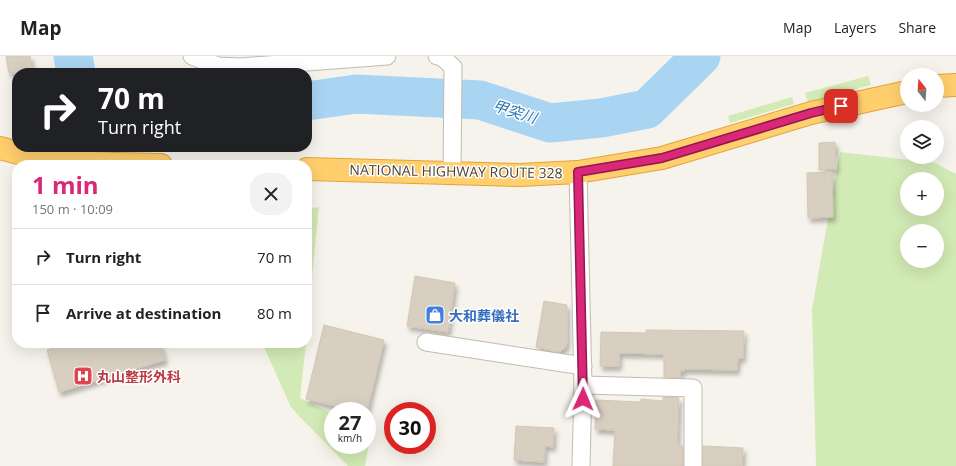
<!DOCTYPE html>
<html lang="en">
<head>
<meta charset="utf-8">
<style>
	:root { --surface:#fff; --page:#f2f2f2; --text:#222; --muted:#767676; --line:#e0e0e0; --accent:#db2777 }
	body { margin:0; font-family:"Open Sans","Noto Sans JP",sans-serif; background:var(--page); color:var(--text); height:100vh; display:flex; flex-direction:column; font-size:15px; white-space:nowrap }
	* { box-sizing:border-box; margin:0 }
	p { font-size:13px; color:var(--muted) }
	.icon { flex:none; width:22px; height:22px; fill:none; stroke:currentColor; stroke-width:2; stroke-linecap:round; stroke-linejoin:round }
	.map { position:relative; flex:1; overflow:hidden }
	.sheet { position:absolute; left:12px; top:104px; width:300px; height:188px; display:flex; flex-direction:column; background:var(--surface); border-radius:16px; box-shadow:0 4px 16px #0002 }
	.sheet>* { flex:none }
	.top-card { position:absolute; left:12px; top:12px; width:300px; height:84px; border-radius:16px; box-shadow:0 4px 16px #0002; background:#202124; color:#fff; overflow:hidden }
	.needle { width:26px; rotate:343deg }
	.tools { position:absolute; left:900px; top:12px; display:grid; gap:8px }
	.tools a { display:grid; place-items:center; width:44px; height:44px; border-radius:50%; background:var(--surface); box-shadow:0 4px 16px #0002; font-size:20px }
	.speed { position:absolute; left:324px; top:346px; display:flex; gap:8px; font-size:20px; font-weight:700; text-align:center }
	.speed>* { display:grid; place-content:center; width:52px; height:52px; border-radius:50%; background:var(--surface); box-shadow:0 4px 16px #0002; line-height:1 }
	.speed small { font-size:10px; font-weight:400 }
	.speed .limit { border:6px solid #d22; background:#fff; color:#111 }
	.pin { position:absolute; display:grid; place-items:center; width:34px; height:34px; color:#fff; margin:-17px; border-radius:8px; box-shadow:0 2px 6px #0006 }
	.me { position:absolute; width:44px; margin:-22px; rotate:1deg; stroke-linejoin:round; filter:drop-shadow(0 0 3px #0008) }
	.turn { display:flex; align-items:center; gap:14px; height:84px; padding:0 20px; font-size:18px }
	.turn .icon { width:52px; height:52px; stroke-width:2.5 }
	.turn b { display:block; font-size:28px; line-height:34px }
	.round { display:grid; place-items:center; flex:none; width:42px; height:42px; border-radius:16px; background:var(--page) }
	.head { display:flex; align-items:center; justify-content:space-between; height:68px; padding:0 20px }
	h1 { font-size:24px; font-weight:700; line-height:30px; color:var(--accent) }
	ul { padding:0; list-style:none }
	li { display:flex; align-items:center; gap:12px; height:56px; padding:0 20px; border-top:1px solid var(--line) }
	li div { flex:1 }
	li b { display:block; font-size:15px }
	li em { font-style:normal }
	header { display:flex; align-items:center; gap:24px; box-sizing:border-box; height:56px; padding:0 20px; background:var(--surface); border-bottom:1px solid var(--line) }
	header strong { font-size:19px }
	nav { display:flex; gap:22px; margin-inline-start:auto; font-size:14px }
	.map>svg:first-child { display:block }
</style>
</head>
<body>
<header>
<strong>Map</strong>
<nav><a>Map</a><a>Layers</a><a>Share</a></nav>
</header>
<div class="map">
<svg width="956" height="410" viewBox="0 0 956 410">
	<defs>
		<filter id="shadow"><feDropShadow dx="2.5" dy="4.5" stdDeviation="2" flood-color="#0004"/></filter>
	</defs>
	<rect width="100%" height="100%" fill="#f6f3ec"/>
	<g fill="#d2eab5" fill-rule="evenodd">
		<path d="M868,20L871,29L808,46L805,37Z"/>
		<path d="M792,41L794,48L730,67L728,60Z"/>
		<path d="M840,96L935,107L956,118V410H816L812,253ZM907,123H937V153H907ZM907,175H937V205H907Z"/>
		<path d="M319,151L307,272V153Z"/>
		<path d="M262,287H306L300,342L333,358V389H367V374L371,376L365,410H348L298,359L291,351Z"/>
	</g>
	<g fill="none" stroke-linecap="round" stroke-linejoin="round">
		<g stroke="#a9d4f2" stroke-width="39">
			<path d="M73,0L76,17"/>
			<path d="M307,45L356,38L480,44L550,67L601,62L647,53L701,0"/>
		</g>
	</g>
	<g fill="#d8cfc1" stroke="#d3c7b4" filter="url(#shadow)">
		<path d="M6,0H30L33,17H9Z"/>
		<path d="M835,86L836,113L819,114V87Z"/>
		<path d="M832,116L833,161L808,162L807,117Z"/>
		<path d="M415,220L455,227L448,276L407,270Z"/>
		<path d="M544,245L567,249V286L566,291L559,296L536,291Z"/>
		<path d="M324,269L384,284L367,355H356L306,343Z"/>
		<path d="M646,274L744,275L743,302H738L737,314L684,313V315L680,314V322L664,321V298L619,297V310H600L601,276L646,277Z"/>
		<path d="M70,287H160L165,304L59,336L47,294Z"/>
		<path d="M663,341L679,342L677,389L683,390V410H613L615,374L595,373L596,344L641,346V343L663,345Z"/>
		<path d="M516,370L554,372L553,391L545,390L544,406L514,404Z"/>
		<path d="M703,390L743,392L742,410H703Z"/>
	</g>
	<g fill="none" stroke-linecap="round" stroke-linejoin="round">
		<g stroke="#c2bbae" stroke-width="19">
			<g id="street">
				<path d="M192,0L218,10L240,11L387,0"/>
				<path d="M437,0L442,1L453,11L452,117"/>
				<path d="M578,116L583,329L581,410"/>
				<path d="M426,286L583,310"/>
				<path d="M583,329L693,332V410"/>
			</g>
		</g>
		<g stroke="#e0a43c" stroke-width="24">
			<g id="highway">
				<path d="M937,30L956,29"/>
				<path d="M0,92C51,108 108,108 161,109"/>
				<path d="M307,113L520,119L578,116L662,102L811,57L907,36"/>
			</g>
		</g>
		<use href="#street" stroke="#fff" stroke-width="17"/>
		<use href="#highway" stroke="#ffcf6e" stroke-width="22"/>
	</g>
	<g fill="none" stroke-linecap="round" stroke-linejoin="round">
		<g stroke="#8e194d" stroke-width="10">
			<path id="route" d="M583,343L578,116L662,102L811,57L841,50"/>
		</g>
		<use href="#route" stroke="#db2777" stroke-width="7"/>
	</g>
	<defs>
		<g id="shop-square" transform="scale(1)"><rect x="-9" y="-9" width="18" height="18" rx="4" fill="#3f7fe0" stroke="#fff"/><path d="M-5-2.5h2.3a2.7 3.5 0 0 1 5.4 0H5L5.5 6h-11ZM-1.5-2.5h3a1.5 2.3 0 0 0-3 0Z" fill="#fff"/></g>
		<g id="hospital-square" transform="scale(1)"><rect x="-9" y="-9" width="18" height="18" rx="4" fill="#e0444e" stroke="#fff"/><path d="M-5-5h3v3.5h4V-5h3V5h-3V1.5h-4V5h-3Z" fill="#fff"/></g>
	</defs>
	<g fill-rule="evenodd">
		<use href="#shop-square" x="435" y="259"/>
		<use href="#hospital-square" x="83" y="320"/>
	</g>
	<g text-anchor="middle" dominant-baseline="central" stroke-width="3" stroke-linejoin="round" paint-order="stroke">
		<g font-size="14" fill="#4b4439" stroke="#fff">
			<text transform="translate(456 115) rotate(1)">NATIONAL HIGHWAY ROUTE 328</text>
		</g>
		<g font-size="14" font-weight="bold" fill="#366cbe" stroke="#fff" text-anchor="start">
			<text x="449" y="259">大和葬儀社</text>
		</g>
		<g font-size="14" font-weight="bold" fill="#be3a42" stroke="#fff" text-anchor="start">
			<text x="97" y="320">丸山整形外科</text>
		</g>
		<g font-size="15" font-style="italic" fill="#2e7ab2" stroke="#fff">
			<text transform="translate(515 55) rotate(18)">甲突川</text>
		</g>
	</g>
</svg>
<div class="tools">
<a><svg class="needle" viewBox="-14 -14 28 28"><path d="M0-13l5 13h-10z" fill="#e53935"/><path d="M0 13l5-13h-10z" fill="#767676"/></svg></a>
<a><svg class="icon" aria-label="layers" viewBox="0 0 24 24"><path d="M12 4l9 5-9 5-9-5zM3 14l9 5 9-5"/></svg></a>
<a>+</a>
<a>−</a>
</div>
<div class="speed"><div>27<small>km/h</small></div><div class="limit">30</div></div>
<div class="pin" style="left:841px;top:50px;background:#d93025"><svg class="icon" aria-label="arrive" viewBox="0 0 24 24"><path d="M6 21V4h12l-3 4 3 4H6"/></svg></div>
<svg class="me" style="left:583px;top:343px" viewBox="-20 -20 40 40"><path d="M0-17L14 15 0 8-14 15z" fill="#db2777" stroke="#fff" stroke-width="4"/></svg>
<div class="top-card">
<div class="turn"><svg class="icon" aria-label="right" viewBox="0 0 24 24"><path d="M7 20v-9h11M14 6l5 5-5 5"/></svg><div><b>70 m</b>Turn right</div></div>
</div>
<section class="sheet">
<div class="head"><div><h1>1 min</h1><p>150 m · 10:09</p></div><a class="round"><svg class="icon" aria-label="close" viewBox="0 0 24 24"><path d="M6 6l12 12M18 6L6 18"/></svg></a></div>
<ul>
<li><svg class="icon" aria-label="right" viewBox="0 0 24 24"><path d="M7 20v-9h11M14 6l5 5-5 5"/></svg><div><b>Turn right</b></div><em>70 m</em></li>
<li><svg class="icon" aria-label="arrive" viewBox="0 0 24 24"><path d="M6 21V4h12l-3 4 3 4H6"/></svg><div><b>Arrive at destination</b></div><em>80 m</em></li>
</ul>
</section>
</div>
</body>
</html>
